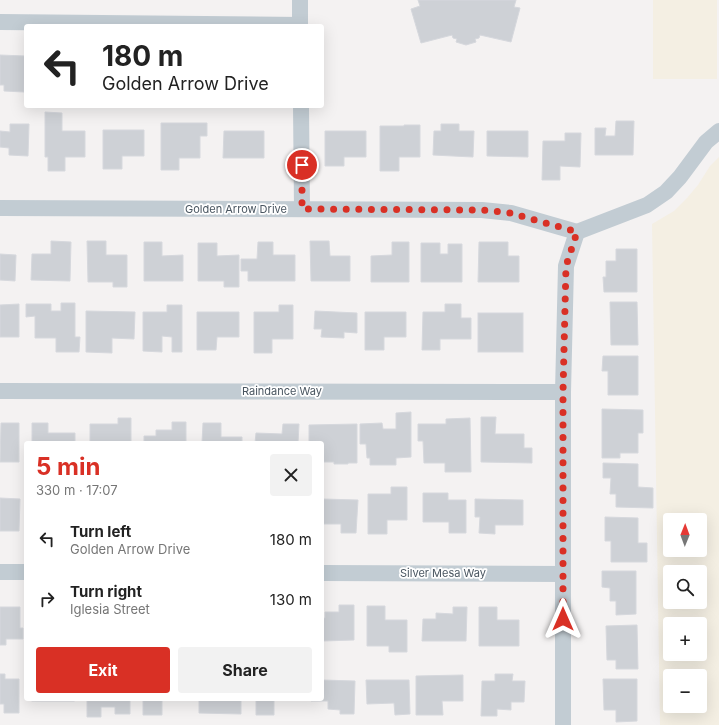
<!DOCTYPE html>
<html lang="en">
<head>
<meta charset="utf-8">
<style>
	:root { --surface:#fff; --page:#f2f2f2; --text:#222; --muted:#767676; --accent:#d93025 }
	body { margin:0; font-family:Inter,sans-serif; background:var(--page); color:var(--text); height:100vh; display:flex; flex-direction:column; font-size:15px; white-space:nowrap }
	* { box-sizing:border-box; margin:0 }
	p { font-size:13px; color:var(--muted) }
	.icon { flex:none; width:22px; height:22px; fill:none; stroke:currentColor; stroke-width:2; stroke-linecap:round; stroke-linejoin:round }
	.map { position:relative; flex:1; overflow:hidden }
	.details { position:absolute; left:24px; top:441px; width:300px; height:260px; display:flex; flex-direction:column; background:var(--surface); border-radius:4px; box-shadow:0 4px 16px #0002 }
	.details>* { flex:none }
	.banner { position:absolute; left:24px; top:24px; width:300px; height:84px; border-radius:4px; box-shadow:0 4px 16px #0002; background:#fff; color:var(--text); overflow:hidden }
	.needle { width:26px; rotate:1deg }
	.controls { position:absolute; left:663px; top:513px; display:grid; gap:8px }
	.controls a { display:grid; place-items:center; width:44px; height:44px; border-radius:4px; background:var(--surface); box-shadow:0 4px 16px #0002; font-size:20px }
	.pin { position:absolute; display:grid; place-items:center; width:34px; height:34px; color:#fff; margin:-17px; border:2px solid #fff; border-radius:50%; box-shadow:0 1px 4px #0007 }
	.me { position:absolute; width:44px; margin:-22px; rotate:0deg; stroke-linejoin:round; filter:drop-shadow(0 0 3px #0008) }
	.turn { display:flex; align-items:center; gap:14px; height:84px; padding:0 12px; font-size:18px }
	.turn .icon { width:52px; height:52px; stroke-width:2.5 }
	.turn b { display:block; font-size:28px; line-height:34px }
	.round { display:grid; place-items:center; flex:none; width:42px; height:42px; border-radius:4px; background:var(--page) }
	.headline { display:flex; align-items:center; justify-content:space-between; height:68px; padding:0 12px }
	h1 { font-size:24px; font-weight:700; line-height:30px; color:var(--accent) }
	.button { display:flex; gap:8px; margin-top:auto; padding:8px 12px }
	.button a { flex:1; height:46px; border-radius:4px; background:var(--accent); color:#fff; font-size:16px; font-weight:700; line-height:46px; text-align:center }
	.button a+a { background:var(--page); color:var(--text) }
	ul { padding:0; list-style:none }
	li { display:flex; align-items:center; gap:12px; height:60px; padding:0 12px }
	li div { flex:1 }
	li b { display:block; font-size:15px }
	li em { font-style:normal }
	.map>svg:first-child { display:block }
</style>
</head>
<body>
<div class="map">
<svg width="719" height="725" viewBox="0 0 719 725">
	<rect width="100%" height="100%" fill="#f4f2f2"/>
	<g fill="#f4efe3" fill-rule="evenodd">
		<rect x="653" y="0" width="64" height="79"/>
		<path d="M719,157V725H660L652,224L674,211L687,198L698,185L710,166ZM670,520H700V550H670ZM670,572H700V602H670ZM670,624H700V654H670ZM670,676H700V706H670Z"/>
	</g>
	<g fill="#ced1d6" stroke="#d6d8dd">
		<path d="M418,0H516L514,7L520,8L511,42L480,35L479,38L475,39L476,42L466,45L456,42L457,39L453,38L452,35L421,43L411,9L420,6Z"/>
		<path d="M0,55L25,56L24,92L4,91V85H0Z"/>
		<path d="M45,112L62,113V131H85V157H65V171H48V157H45Z"/>
		<path d="M616,121H634L633,155H595V128H606L605,136H615Z"/>
		<path d="M161,123H207V136H200V158H179V170H161Z"/>
		<path d="M10,124H29L28,156L9,155V148L0,147V131L10,132Z"/>
		<path d="M441,124H459V131H474L473,157L433,155L434,131H441Z"/>
		<path d="M404,125H420V157H399V171H380V126H404Z"/>
		<path d="M103,130H144V156H122V169H103Z"/>
		<path d="M224,131H264V158H223Z"/>
		<path d="M325,131H366V157H344V166H325Z"/>
		<path d="M487,131H528V157L487,156Z"/>
		<path d="M565,133H581L580,167L560,166V180H542L543,141H565Z"/>
		<path d="M51,241L71,242L70,281L31,280L32,254H51Z"/>
		<path d="M87,241H106V255H127V287H113V282H88Z"/>
		<path d="M310,241H329L330,256H350V281H311Z"/>
		<path d="M144,242H162V256L183,255V281H144Z"/>
		<path d="M258,242H273V255H295V281H248V271H241V259H257Z"/>
		<path d="M392,242H409V282H371V256L392,255Z"/>
		<path d="M479,242H508V256H519V282H478Z"/>
		<path d="M198,243H217V256L239,255V287H224V281H198Z"/>
		<path d="M421,243H440V254H448V244H462V282H421Z"/>
		<path d="M616,249H637V292H604L603,277H606V261H616Z"/>
		<path d="M0,254L16,255L15,281L0,280Z"/>
		<path d="M610,302H637L638,345H611Z"/>
		<path d="M61,303H75V337H80L79,352H56V338H35V316L26,317V304H51V311H61Z"/>
		<path d="M19,304V337H0V305Z"/>
		<path d="M445,304H461V318H471V339H440V350H422L423,312H445Z"/>
		<path d="M167,305H182V352H172V337L162,336V352L143,351V312H167Z"/>
		<path d="M279,305H293V339H272V353H254V312H279Z"/>
		<path d="M86,311L135,312L134,339L112,338V353L86,352Z"/>
		<path d="M315,311L357,313V333L344,332V338L321,337L322,329H314Z"/>
		<path d="M197,312H239V337H217L216,350H197Z"/>
		<path d="M365,312H406V337H384V350H365Z"/>
		<rect x="478" y="313" width="45" height="39"/>
		<path d="M603,356H638V395H608V371H602Z"/>
		<path d="M602,409L643,410V433H638V453H620V458H602Z"/>
		<path d="M411,412V457L396,458V465H370V458H367L366,444H360V424L382,423L383,429H396V413Z"/>
		<path d="M481,417H496L495,434H524V448H532V463L481,462Z"/>
		<path d="M118,418H131V443H90V424H118Z"/>
		<path d="M470,418L471,472H445V463H424L423,441H418V424H446V419Z"/>
		<path d="M172,422H186V443H144V436H156V430H172Z"/>
		<path d="M1,423H19V462H0Z"/>
		<path d="M32,423H48V433H75V443H32Z"/>
		<path d="M203,423H221V437H242V443H202Z"/>
		<path d="M283,424H299L298,443H255L256,433L282,434Z"/>
		<path d="M357,424V463H348V464H334V462H322V443H309V425Z"/>
		<path d="M603,463L638,464V487L653,488V508L616,507V494H610L611,478H603Z"/>
		<path d="M391,487H407V520H387V534H368V494H391Z"/>
		<path d="M423,493H448V500H466V533H449V522H423Z"/>
		<path d="M0,498L20,499L19,531H0Z"/>
		<path d="M322,499L358,500L356,533H341V524H322Z"/>
		<path d="M475,499L523,500V525H495V534L479,533L480,517H475Z"/>
		<path d="M605,517L638,518V543H647V562H611V541H605Z"/>
		<path d="M602,571H636V614L616,615V601H610V588L602,587Z"/>
		<path d="M339,605H354V640L322,641V618H325V612H339Z"/>
		<path d="M367,606H385V620H407V652H389V646H367Z"/>
		<path d="M0,607H20V628H23V639H6V645H0Z"/>
		<path d="M453,607H467L466,641H422L423,619H436V613L453,614Z"/>
		<path d="M479,607H497V620H519V646H479Z"/>
		<path d="M637,625L638,669H616V660H607L606,626Z"/>
		<path d="M0,674H5V679H19V713H4V704H0Z"/>
		<path d="M495,674H513L512,681H525L524,702H511V710L497,709V716H481L482,681H495Z"/>
		<path d="M463,675V701H442L443,715H416V676Z"/>
		<path d="M603,679H637V721L616,722V710H604Z"/>
		<path d="M322,680L355,681L354,714H340V710L328,709V701H311V699H322Z"/>
		<path d="M366,680H409L410,714L395,715L394,703L367,704Z"/>
		<rect x="32" y="699" width="42" height="2"/>
		<path d="M87,699H130V714H115V707H101V717H87Z"/>
		<path d="M143,699H184V700H162V715H143Z"/>
		<path d="M199,699H241V714L199,713Z"/>
		<path d="M256,699H295V700H274V715H256Z"/>
	</g>
	<g fill="none" stroke-linecap="round" stroke-linejoin="round">
		<g stroke="#c2ccd3" stroke-width="16">
			<path d="M300,0V26"/>
			<path d="M0,22L300,25"/>
			<path d="M301,106L302,209"/>
			<path d="M0,208L482,210L511,213L577,232L647,205L666,192L680,177L706,142L719,131"/>
			<path d="M0,391L563,392"/>
			<path d="M0,572H26"/>
			<path d="M322,573L563,574"/>
			<path d="M563,725V392L566,266L577,232"/>
		</g>
	</g>
	<g fill="none" stroke-linecap="round" stroke-linejoin="round">
		<path stroke="#d93025" stroke-width="7" stroke-dasharray="0 12.6" d="M302,165V209L482,210L511,213L577,232L566,266L563,392V619"/>
	</g>
	<g text-anchor="middle" dominant-baseline="central" stroke-width="3.5" stroke-linejoin="round" paint-order="stroke">
		<g font-size="11" fill="#495560" stroke="#fff">
			<text x="236" y="209">Golden Arrow Drive</text>
			<text x="282" y="391">Raindance Way</text>
			<text x="443" y="573">Silver Mesa Way</text>
		</g>
	</g>
</svg>
<div class="controls">
<a><svg class="needle" viewBox="-14 -14 28 28"><path d="M0-13l5 13h-10z" fill="#e53935"/><path d="M0 13l5-13h-10z" fill="#767676"/></svg></a>
<a><svg class="icon" aria-label="search" viewBox="0 0 24 24"><circle cx="10" cy="10" r="6"/><path d="M15 15l6 6"/></svg></a>
<a>+</a>
<a>−</a>
</div>
<div class="pin" style="left:302px;top:165px;background:#d93025"><svg class="icon" aria-label="arrive" viewBox="0 0 24 24"><path d="M6 21V4h12l-3 4 3 4H6"/></svg></div>
<svg class="me" style="left:563px;top:619px" viewBox="-20 -20 40 40"><path d="M0-17L14 15 0 8-14 15z" fill="#d93025" stroke="#fff" stroke-width="4"/></svg>
<div class="banner">
<div class="turn"><svg class="icon" aria-label="left" viewBox="0 0 24 24"><path d="M17 20v-9H6M10 6l-5 5 5 5"/></svg><div><b>180 m</b>Golden Arrow Drive</div></div>
</div>
<section class="details">
<div class="headline"><div><h1>5 min</h1><p>330 m · 17:07</p></div><a class="round"><svg class="icon" aria-label="close" viewBox="0 0 24 24"><path d="M6 6l12 12M18 6L6 18"/></svg></a></div>
<ul>
<li><svg class="icon" aria-label="left" viewBox="0 0 24 24"><path d="M17 20v-9H6M10 6l-5 5 5 5"/></svg><div><b>Turn left</b><p>Golden Arrow Drive</p></div><em>180 m</em></li>
<li><svg class="icon" aria-label="right" viewBox="0 0 24 24"><path d="M7 20v-9h11M14 6l5 5-5 5"/></svg><div><b>Turn right</b><p>Iglesia Street</p></div><em>130 m</em></li>
</ul>
<div class="button"><a>Exit</a><a>Share</a></div>
</section>
</div>
</body>
</html>
